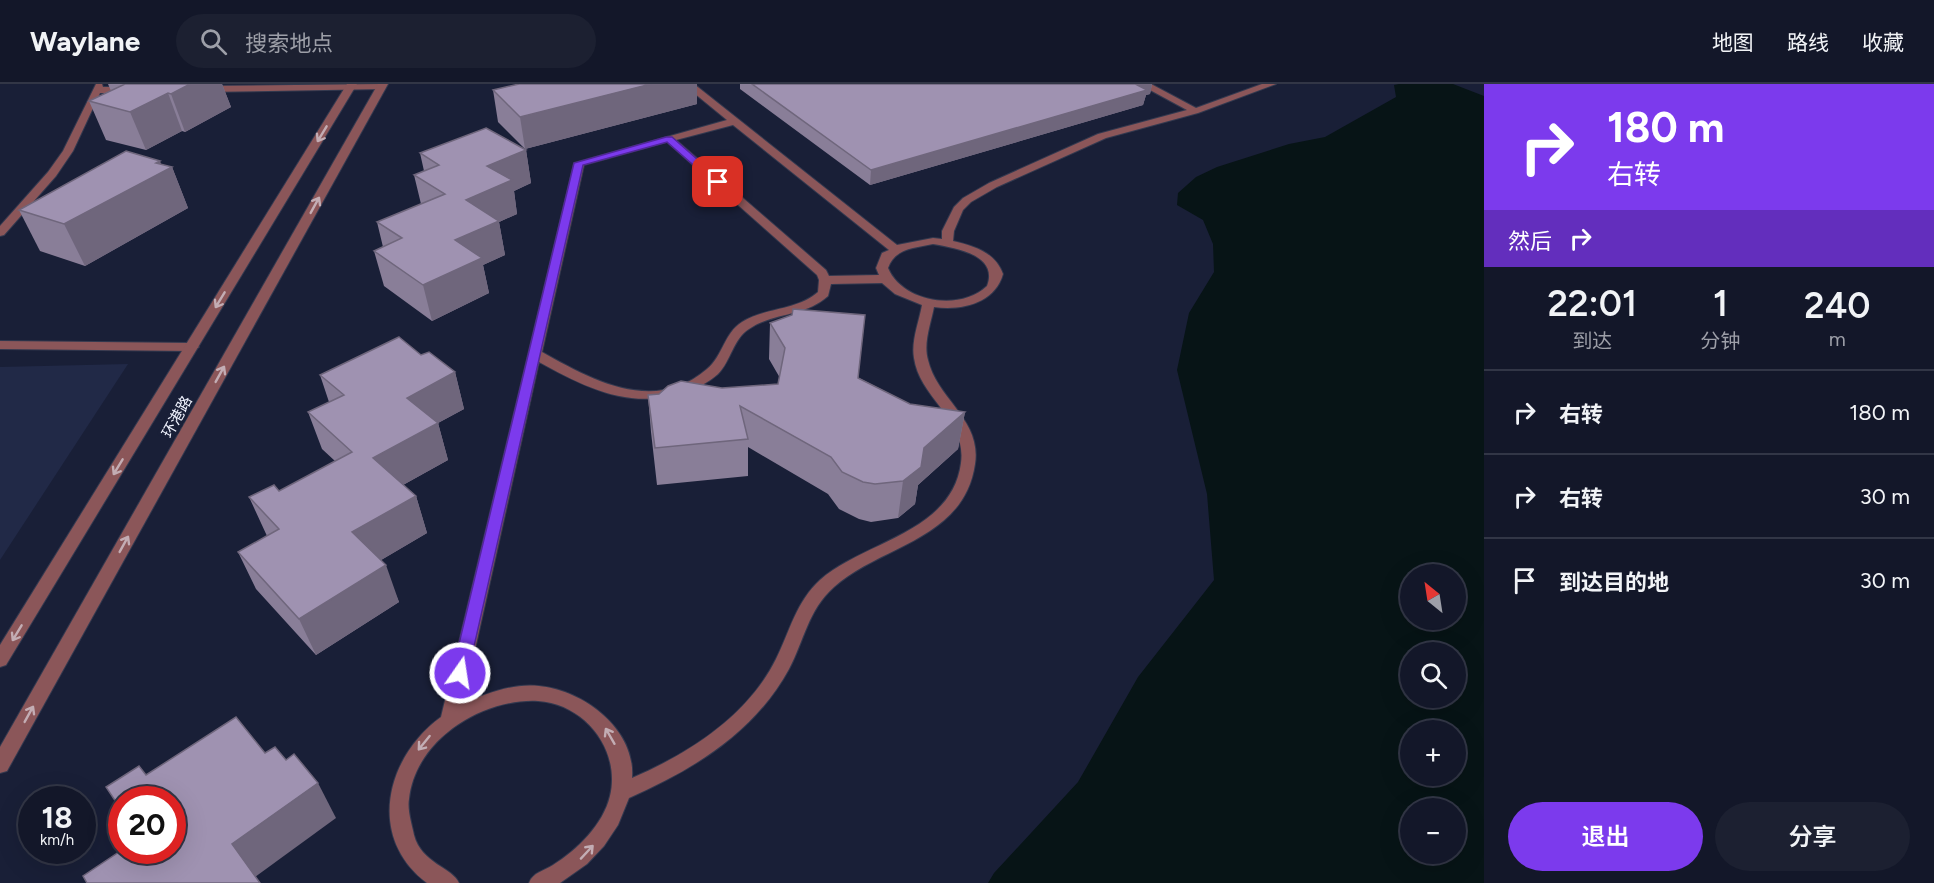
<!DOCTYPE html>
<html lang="zh">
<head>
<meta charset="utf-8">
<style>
	:root { --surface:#131729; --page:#1c2031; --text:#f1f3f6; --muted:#9d9fa8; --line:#323646; --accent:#7c3aed }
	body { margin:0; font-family:Figtree,"Noto Sans SC",sans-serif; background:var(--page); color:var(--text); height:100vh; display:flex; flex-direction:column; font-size:22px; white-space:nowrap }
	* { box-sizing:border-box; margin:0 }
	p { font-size:20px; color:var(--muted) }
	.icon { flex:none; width:33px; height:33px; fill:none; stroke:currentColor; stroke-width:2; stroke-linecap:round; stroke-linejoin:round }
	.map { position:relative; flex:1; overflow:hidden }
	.panel { display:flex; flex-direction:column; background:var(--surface); width:450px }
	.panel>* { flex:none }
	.banner { background:#7c3aed; color:#fff; overflow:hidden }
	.needle { width:39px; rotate:330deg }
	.buttons { position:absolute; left:1400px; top:480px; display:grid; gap:12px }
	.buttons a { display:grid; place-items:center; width:66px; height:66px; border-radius:50%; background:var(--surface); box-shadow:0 6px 24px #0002,0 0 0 2px var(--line); font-size:30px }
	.speed { position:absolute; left:18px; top:702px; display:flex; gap:12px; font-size:30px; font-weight:700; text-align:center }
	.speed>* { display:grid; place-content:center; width:78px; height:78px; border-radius:50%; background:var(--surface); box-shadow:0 6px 24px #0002,0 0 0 2px var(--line); line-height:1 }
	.speed small { font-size:15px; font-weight:400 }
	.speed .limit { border:9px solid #d22; background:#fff; color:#111 }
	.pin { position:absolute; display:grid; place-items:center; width:51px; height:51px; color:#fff; margin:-26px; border-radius:12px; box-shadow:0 3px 9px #0006 }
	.me { position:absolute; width:66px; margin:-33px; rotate:13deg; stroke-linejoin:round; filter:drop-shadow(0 0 4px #0008) }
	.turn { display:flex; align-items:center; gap:21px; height:126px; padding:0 24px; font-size:27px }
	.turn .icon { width:78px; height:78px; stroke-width:2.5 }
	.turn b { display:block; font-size:42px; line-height:51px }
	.then { display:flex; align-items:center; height:57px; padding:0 24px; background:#0003; gap:12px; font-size:22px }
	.eta { display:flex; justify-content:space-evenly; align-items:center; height:102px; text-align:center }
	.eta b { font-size:36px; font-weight:600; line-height:42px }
	.action { display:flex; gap:12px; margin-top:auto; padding:12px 24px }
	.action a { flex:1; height:69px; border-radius:36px; background:var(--accent); color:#fff; font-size:24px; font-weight:600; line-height:69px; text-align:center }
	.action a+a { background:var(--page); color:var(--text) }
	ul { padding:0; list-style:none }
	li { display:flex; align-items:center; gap:18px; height:84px; padding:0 24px; border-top:2px solid var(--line) }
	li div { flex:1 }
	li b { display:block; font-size:22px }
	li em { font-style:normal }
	header { display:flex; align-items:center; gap:36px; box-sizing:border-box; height:84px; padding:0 30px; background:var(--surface); border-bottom:2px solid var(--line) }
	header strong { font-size:28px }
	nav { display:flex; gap:33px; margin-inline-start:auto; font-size:21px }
	.search { width:420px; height:54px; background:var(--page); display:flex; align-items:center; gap:15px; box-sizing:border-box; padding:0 21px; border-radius:33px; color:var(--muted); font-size:22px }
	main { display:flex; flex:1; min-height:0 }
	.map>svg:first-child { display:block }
</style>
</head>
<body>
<header>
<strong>Waylane</strong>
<div class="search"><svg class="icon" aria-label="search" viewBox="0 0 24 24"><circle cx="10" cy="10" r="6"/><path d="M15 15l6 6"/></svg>搜索地点</div>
<nav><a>地图</a><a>路线</a><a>收藏</a></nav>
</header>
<main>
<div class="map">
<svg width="1484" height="799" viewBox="0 0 1484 799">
	<rect width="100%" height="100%" fill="#191f37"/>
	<path fill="#212947" d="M128,280L0,476V283Z"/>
	<path fill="#071416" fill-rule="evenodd" d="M1399,0H1453L1484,12V799H988L994,789L1078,698L1138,593L1214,496L1207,410L1177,286L1189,229L1214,188L1213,160L1203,136L1177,121L1178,109L1196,93L1217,83L1289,60L1325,53L1396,13L1394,1ZM1410,490H1455V536H1410ZM1410,568H1455V614H1410ZM1410,646H1455V692H1410ZM1410,724H1455V770H1410Z"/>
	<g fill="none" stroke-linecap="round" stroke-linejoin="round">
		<g stroke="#33394f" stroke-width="2">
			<g id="service">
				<path d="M96,0H102L103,3H129L134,6L129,9H100L73,67L56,92L4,151L0,152V142L48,88L63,67Z"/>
				<path d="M381,0L384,1V5L204,8L199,5L204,2Z"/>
				<path d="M683,0H694L897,161L933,154L942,155V147L954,123L963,114L989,99L1098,50L1187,26L1139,0H1151L1196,24L1262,0H1276L1198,29L1106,54L997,103L971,118L963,126L954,147L953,157C974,162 995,168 1003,190C995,219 962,227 934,223C931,239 923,259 928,276C937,315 982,336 975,380C964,456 881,461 834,503C808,526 804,557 789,585C754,649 694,685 629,714L618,741L604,762L587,780L560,799H529C533,788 544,787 553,781C577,766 603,741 610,712C621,666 585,620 538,617C482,614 415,656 409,715C407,726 412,741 414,751C421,779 453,784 459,799H427C366,753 386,673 441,633L574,79L727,36ZM733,41L889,166L882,169L876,184L879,191L829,192L826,186L676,56ZM667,58L817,191L819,196L818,208C796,227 766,223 742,238C724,249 723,272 707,285C654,331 592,296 542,268L584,81ZM933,160C956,164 999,171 987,202C960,228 902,218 888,184C895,164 915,164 933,160ZM882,199L895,210L922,221C919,238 911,257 914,274C920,315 967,335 961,379C952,449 864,457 820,496C796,518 790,547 776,575C748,632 688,670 632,694C636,645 583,606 539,602C512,599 487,610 463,619L539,278C584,303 630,326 682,309C695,305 708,299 718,290C731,277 733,255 749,245C774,228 805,233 828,212L831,200Z"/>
				<path d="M0,257L192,259L199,263L192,267L0,265Z"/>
			</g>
		</g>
		<g stroke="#33394f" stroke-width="2">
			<g id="minor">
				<path d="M347,0H357L6,581L0,583V561Z"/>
				<path d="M378,0H388L7,687L0,689V663Z"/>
			</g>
		</g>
		<use href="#service" fill="#8b5659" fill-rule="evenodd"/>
		<use href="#minor" fill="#8b5659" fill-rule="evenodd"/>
	</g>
	<g fill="#897e98">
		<path d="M108,0H222L231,23L185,48L182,47L146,66L106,56L89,17L111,7Z"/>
		<path d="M740,0H1152L1150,10L1146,11L1143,21L870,101L740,5Z"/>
		<path d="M493,6L697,20L525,65L498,38Z"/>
		<path d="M526,66L531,99L514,107L517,130L499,138L505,171L483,181L489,209L432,237L384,202L374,167L383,163L377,138L421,120L414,91L424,87L420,69Z"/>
		<path d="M161,81L172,83L188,124L85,182L40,167L19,126Z"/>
		<path d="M770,239L859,294L910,320L965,328L958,365L918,401L915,420L898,434L871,438L859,435L839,425L828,410L748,363V392L657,401L651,348L648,311L778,300L780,294L769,275Z"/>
		<path d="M455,288L464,325L438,339L448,376L403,401L416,412L427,449L381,476L399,518L316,571L256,505L238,468L267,452L249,413L279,407L335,377L322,365L308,328L329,318L320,291Z"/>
	</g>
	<g fill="#6f667c">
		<path d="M190,0H222L231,23L185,48L171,10Z"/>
		<path d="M651,0H697V20L525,65L520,33Z"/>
		<path d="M1140,0H1152L1150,10L1146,11L1143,21L870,101L871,86Z"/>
		<path d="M168,9L182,47L146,66L130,28Z"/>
		<path d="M526,66L531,99L514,107L517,130L499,138L505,171L483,181L489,209L432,237L423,201L455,156L466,116L487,82Z"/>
		<path d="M160,77L164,87L172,83L188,124L85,182L64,140Z"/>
		<path d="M455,288L464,325L438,339L448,376L385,411L373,374L407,314Z"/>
		<path d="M965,328L958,365L918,401L915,420L898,434L903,397L924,364Z"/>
		<path d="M416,412L427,449L366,485L352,448Z"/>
		<path d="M386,481L399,518L316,571L299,535Z"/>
		<path d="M318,699L336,734L255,793L232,760Z"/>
	</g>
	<g fill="#9f92b1" stroke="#6f667c" stroke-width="1.5">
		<path d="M125,0H190L171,10L168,9L130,28L89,17Z"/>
		<path d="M519,0H651L520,33L493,6Z"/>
		<path d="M752,0H1140L1137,1L1147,6L871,86Z"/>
		<path d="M486,44L526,66L487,82L512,96L466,116L499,137L455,156L482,174L423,201L374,167L402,154L377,138L445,110L414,91L439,81L420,69Z"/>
		<path d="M126,67L160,77L156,79L172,83L64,140L19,126Z"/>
		<path d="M793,225L865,231L858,294L910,320L965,328L924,364L921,383L903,397L875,400L863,398L842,388L831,373L740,322L748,355L655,364L648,311L659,310L668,302L681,297L722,304L778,300L785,264L770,239L792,231Z"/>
		<path d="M399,253L421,271L429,268L455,288L407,314L438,339L373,374L416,412L352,448L386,481L299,535L238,468L279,445L249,413L274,401L279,407L352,368L308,328L344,311L320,291Z"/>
		<path d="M236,633L265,669L275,663L286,676L294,670L318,699L232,760L260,799H87L83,792L122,766H172V716H122V727L106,703L139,682L146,691Z"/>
	</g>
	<defs><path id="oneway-shaft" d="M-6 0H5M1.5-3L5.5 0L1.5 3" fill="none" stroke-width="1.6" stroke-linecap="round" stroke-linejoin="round" transform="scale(1.5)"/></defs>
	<g stroke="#c3adb4">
		<use href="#oneway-shaft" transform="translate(322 50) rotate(121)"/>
		<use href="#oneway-shaft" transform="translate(315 121) rotate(-61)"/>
		<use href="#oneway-shaft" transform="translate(220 216) rotate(121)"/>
		<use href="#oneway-shaft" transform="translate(220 290) rotate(-61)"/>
		<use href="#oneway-shaft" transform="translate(118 383) rotate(121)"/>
		<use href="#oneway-shaft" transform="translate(124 460) rotate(-61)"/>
		<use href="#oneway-shaft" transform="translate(17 549) rotate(121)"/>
		<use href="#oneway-shaft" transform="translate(29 630) rotate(-61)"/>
		<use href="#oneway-shaft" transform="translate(610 652) rotate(-120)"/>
		<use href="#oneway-shaft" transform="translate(424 659) rotate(129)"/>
		<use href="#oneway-shaft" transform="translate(587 768) rotate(-47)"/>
	</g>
	<path fill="#7c3aed" stroke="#51269a" stroke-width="1.5" d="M666,53H672L723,98L715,100L667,58L583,81L468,589L466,594L460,596L455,594L452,589L574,79Z"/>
	<g text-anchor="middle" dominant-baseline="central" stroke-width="6" stroke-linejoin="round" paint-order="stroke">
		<g font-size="15" fill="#f1f4ff" stroke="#191f37">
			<text transform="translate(177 333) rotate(-61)">环港路</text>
		</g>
	</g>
</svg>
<div class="buttons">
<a><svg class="needle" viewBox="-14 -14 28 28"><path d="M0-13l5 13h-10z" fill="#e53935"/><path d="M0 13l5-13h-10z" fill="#9d9fa8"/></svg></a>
<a><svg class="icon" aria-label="search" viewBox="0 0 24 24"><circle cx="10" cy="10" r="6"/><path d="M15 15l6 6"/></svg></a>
<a>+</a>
<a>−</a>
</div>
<div class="speed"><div>18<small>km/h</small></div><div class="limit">20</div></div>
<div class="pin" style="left:718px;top:98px;background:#d93025"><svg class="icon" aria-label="arrive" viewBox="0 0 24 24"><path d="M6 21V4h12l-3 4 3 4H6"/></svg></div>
<svg class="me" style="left:460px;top:589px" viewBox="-20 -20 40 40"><circle r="17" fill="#7c3aed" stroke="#fff" stroke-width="3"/><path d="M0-11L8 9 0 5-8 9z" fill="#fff"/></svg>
</div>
<section class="panel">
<div class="banner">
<div class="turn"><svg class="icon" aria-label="right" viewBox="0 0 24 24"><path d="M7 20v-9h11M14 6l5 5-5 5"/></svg><div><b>180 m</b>右转</div></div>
<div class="then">然后<svg class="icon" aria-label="right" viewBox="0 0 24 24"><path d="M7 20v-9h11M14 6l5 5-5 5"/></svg></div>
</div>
<div class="eta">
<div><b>22:01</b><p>到达</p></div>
<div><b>1</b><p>分钟</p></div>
<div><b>240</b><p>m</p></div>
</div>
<ul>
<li><svg class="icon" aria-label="right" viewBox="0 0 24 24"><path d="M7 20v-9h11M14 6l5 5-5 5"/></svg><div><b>右转</b></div><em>180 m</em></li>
<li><svg class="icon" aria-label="right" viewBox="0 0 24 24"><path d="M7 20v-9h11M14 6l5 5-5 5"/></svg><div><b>右转</b></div><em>30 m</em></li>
<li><svg class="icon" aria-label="arrive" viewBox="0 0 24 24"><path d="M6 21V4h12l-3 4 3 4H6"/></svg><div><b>到达目的地</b></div><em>30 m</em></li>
</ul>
<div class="action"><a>退出</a><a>分享</a></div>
</section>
</main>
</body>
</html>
